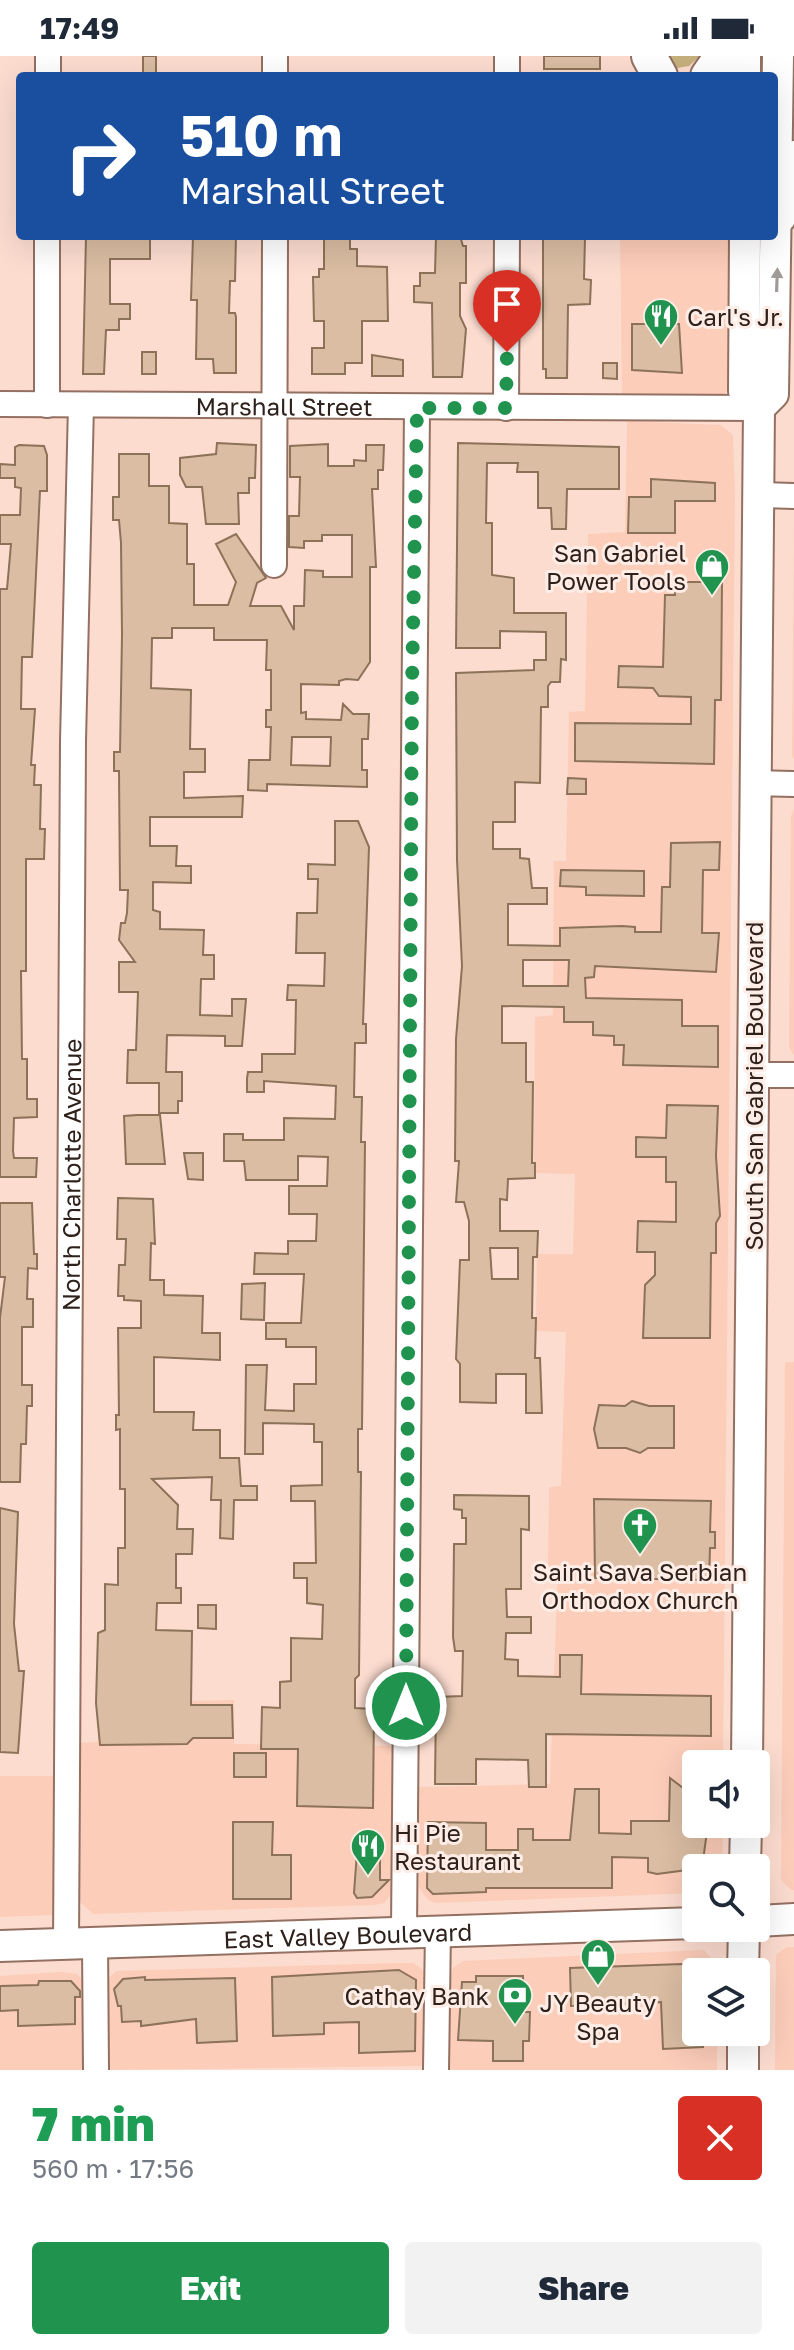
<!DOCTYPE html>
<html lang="en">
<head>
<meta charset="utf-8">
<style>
	:root { --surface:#fff; --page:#f2f2f3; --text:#1f2937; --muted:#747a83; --accent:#20944e }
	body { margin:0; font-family:"Golos Text",sans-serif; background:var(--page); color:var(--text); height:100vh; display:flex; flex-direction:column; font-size:30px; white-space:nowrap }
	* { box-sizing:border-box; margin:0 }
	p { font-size:26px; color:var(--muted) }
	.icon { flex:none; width:44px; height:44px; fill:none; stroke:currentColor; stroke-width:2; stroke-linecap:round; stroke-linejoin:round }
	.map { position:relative; height:2014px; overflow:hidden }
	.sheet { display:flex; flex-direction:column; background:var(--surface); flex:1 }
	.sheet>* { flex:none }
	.guide { position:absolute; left:16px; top:16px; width:762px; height:168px; border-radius:8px; box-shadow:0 8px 32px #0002; background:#1a4fa0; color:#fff; overflow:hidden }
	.tools { position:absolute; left:682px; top:1694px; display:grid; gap:16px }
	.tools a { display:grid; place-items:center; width:88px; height:88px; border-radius:8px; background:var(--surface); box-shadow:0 8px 32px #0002; font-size:40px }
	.pin { position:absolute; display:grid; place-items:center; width:68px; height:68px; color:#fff; margin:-82px -34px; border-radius:50% 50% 50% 0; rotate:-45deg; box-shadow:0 0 8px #0007 }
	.pin .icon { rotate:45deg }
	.me { position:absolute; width:88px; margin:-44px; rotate:0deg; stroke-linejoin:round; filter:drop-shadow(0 0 6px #0008) }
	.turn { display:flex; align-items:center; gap:28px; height:168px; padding:0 32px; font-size:36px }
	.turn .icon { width:104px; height:104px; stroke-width:2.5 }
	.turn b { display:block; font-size:56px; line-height:68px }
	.round { display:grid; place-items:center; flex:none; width:84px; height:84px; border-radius:8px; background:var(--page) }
	.headline { display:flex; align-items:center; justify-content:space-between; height:136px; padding:0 32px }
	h1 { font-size:48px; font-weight:800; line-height:60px; color:#1e9e55 }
	.primary-button { display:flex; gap:16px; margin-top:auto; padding:16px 32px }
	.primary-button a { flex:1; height:92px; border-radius:8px; background:var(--accent); color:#fff; font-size:32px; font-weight:800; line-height:92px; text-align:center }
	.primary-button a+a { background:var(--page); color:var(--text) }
	.status { display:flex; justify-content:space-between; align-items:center; height:56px; padding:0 40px; background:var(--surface); direction:ltr }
	.status svg { height:22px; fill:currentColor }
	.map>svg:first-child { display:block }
</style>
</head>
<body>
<div class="status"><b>17:49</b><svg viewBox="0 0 49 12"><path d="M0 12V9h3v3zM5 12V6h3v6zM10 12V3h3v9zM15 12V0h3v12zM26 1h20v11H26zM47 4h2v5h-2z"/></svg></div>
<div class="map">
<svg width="794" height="2014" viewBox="0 0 794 2014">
	<rect width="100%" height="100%" fill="#fcdccf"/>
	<g fill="#fccdb9">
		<path d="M620,180H736L731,332L722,339L622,338Z"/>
		<path d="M627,365L721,369L733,379L735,441L723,1708H696V1768H723L722,1812H696V1837L436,1847L428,1844L419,1832V1731L550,1728L558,1515L548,1514L549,1431L561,1430L566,1276L536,1275L537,1198H573L575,1118L534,1117L535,961L553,959L554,805H566L569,656L585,655L588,478L625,476Z"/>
		<path d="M794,469V704L792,700Z"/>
		<path d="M794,753V999L789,991L791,760Z"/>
		<path d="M785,1306H794V1834H791L781,1824Z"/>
		<path d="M234,1644V1688L392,1690L391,1839L384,1847L375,1849L93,1858L80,1846L70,1687L186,1683L187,1645Z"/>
		<path d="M0,1720H63L53,1859L0,1861Z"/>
		<path d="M787,1891H794V2014H775L776,1899Z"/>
		<path d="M704,1894L717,1909V1916H696V1976H717V2014H449L450,1924L453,1912L463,1905Z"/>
		<path d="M400,1907H413L422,1913L426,1922L427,2010L108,2014L106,1940L109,1922L116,1915Z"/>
		<path d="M59,1916L77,1918L85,1927V2014H0V1920Z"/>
	</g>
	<path fill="#c6b07c" d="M662,0H700L689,10L677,12Z"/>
	<g fill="#dabda2" stroke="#8c7258" stroke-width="2" fill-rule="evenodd">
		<rect x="143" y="0" width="13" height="20"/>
		<rect x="544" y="0" width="56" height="13"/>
		<path d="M86,180L150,182V203H110V248H130V263H119V274H106L104,318H83Z"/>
		<path d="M193,180H236L235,225H230L229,257H235L236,261V317H214L213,303H196L197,244H191Z"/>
		<path d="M324,180H350V193H357V210L387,211L388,265H362V307H345V318H312V292H324V265H314L313,221H319V213H324Z"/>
		<path d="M436,180H460L463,190H466V227H460V260L466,273L462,321H433L432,247L414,246V230H420V217H435Z"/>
		<path d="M554,180L585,181L584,223L591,224L590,248L568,249L567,322H546V313H543V182Z"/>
		<path d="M632,268H679L682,317L632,314Z"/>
		<rect x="142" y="296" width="14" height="22"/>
		<path d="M372,299L403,304V320H372Z"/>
		<path d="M603,307H617V323L603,322Z"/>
		<path d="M217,387L256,389L255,422H249V437H238L239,468H206L202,431H186L180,419V402L216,398Z"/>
		<path d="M458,387L619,391V433H567L566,473H552L551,452H538V416H517L518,407H487L486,467H492V519L514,522V557H566V604L561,603L560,626H551L548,630V651H541L540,727L515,726V766H493V793H520V802L529,803L532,832H547V848H508V889L560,890V872L622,870L635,871V876H661L662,831H670L671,787L720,786L719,814H703L702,877H719L716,916L595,910L594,921L585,922L586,942L682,944V970H718V1011L623,1009L624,989H614V980L593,979V966H564V951L502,950V987H526V1026H533L532,1107H535V1122L508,1123L507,1144L500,1143V1175H538L537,1201H533L532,1262H536L535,1302H540L542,1357H526V1318H496V1347L460,1346V1308L456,1303L460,1204H469V1165L464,1146H456L459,1105H455L456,983L462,910L457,804L456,617L534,614V604H546V576L500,575V592H456ZM523,904H569L568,930H523ZM490,1192H518V1223H492Z"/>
		<path d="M328,388V410H354V404L366,405V389H384L383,414H378V433H372L376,511H370V606L358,624L346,623L339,625V629L301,628V657L306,656V663L341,664L343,648L353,658H369L368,683H362V714H367V731L267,728V735L248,734L249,704H270L271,671H266V654H271V614H266L267,584H214V572H172V582H152L151,632L191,634L190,693H205V716H184V742L243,740L242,761H150V790H177L176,810H191V827L153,826V854L160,856V873L204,874L203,899H214V923H201L200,959L232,960V943H246L242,990H225V980L167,979L166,1016H182V1045H178V1057H159V1027H127L128,994H136L138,936H119V906H135L119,884L121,867H125L127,857L128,834H120L119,715H114V696H120L122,579L121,487L119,464H113V441H119V398H149V430H169V467L187,468V508H194V549H228L236,526L216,488L236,478L266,522L257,527L250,550H281L294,574V550H304L305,514L323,515V521H352V479H322V485H304V492L289,491V460H299L300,421H290V390ZM292,681H331L330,710L291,709Z"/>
		<path d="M19,389L44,390L47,399V435H40L32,601H22L21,653H35L31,709H35L34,729H41L40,773H45L44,803H26V915H21L22,1003H27V1043H37V1061L14,1062L13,1095L14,1102H37L36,1121H0V533H7L11,488H0V459H20L21,432L15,431V422H0V408L15,409V391Z"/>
		<path d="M651,423L715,427V445H675V477H628L629,441H651Z"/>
		<path d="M682,526H722L721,644H715L714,708L575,705V667L691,668V641L659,640L653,632L618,631L619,610L663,611L665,539H675L674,530L682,531Z"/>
		<path d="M568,722L586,723V738H567Z"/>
		<path d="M335,765H358L369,791L363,968H366V987H355L354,1041H362L361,1086H365L362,1373H358V1416H361L359,1619L355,1623V1652L374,1653L373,1752L297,1750L298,1693H261L262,1651L280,1652V1626L291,1625V1582L322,1583L323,1549L307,1547V1522H294V1507H316L315,1445H291V1430L322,1429V1386H314V1368L263,1367V1398H245L246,1309H267L265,1354L294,1355V1328H316V1291H286V1283H266V1267H301L304,1218H254L255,1197L288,1198V1185H316L317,1158H289V1130H327L328,1101L298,1100V1124H246L244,1105H224V1078H243V1084H284V1062L335,1063L336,1030L264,1025V1036H247V1022L248,1016H262V998H295L296,944H287L288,929L324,930L325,897H296L297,857H317L318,823H308V808L335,809Z"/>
		<path d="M561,814L644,815V840L586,839V831L560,830Z"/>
		<path d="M667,1049L718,1050L716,1100L720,1160L716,1167V1197H711L710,1282H643L645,1229L655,1219V1196H637L638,1165L676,1166V1126H666V1101H636V1081L666,1082Z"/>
		<path d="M137,1059H160L165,1108H126L124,1060Z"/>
		<path d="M184,1097H203V1124L188,1123Z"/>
		<path d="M118,1142L153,1143L155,1188L151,1187L150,1224H164V1239L203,1240L202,1277H220V1304L154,1301V1356H194L193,1374H220V1402H239L241,1430H257V1444H234L233,1483L220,1482L221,1444H211L212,1421L152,1423L178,1449L177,1473H193L192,1498H176V1532H181V1547H157L156,1574L192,1575L191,1649H232L233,1682H193L187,1688L100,1689L96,1647L98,1577L105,1574V1528L118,1529V1492H125V1433H120V1373L116,1374V1359H119L118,1272H141V1245L124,1244V1240H118L119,1209H125L126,1183H117Z"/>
		<path d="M0,1147H32L34,1198H37V1213L28,1212L27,1243H33V1271H22V1329H32V1350H27L26,1388H21L20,1426H0V1262L5,1221H0Z"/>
		<path d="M265,1227L264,1264L241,1263L242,1228Z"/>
		<path d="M632,1345L649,1350H674V1392H648L640,1397L626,1392H598L594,1373L599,1349L625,1350Z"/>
		<path d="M454,1439L529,1440V1474L521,1473V1533H506L507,1561H531V1577H506L505,1603L518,1604V1620L560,1621V1599H582L581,1638L711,1640V1680L546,1678V1731H529L528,1704L476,1703V1728H435L436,1641L462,1640L463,1595H455L453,1581L454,1488H466V1462H462V1454L454,1453Z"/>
		<path d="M594,1443L711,1445L710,1476H715V1492H710L709,1524L595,1522Z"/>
		<path d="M0,1452L18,1456L14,1568L19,1615H24L18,1697L0,1696Z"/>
		<path d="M198,1549H216V1573L198,1572Z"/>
		<rect x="234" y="1697" width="32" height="24"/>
		<path d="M670,1722L696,1742V1768H708L702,1812L657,1818L648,1816V1802L612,1801V1832H486V1836L433,1838L427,1832L428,1766L486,1767V1794H518V1773H533V1784H570L575,1733H599V1777L631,1778V1765H669Z"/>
		<path d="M233,1766H273L272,1799H291V1843H233Z"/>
		<path d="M357,1796H380V1824H389L372,1841L357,1842L354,1837Z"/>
		<path d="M682,1908L696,1921V1976H703V1991L663,1993L661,1946L571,1950L570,1912Z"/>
		<path d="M399,1914L416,1924L415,1995L359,1997V1966L324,1967V1978L273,1980L272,1921Z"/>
		<path d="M476,1920H523L524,1956H530L529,1985H523V2005H493V1985L458,1984L462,1926H476Z"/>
		<path d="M145,1921V1924L235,1922L237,1985L197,1987L196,1963L141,1970V1965L122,1966L121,1950H118L114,1933L123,1923Z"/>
		<path d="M39,1925H71L80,1935V1941H75V1968L18,1970V1954L0,1955V1930L38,1929Z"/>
	</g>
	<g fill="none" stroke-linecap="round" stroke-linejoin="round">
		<g stroke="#937061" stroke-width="28">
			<g id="minor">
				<path d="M275,0V20"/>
				<path d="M507,0V20"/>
				<path d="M48,20V0"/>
				<path id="s1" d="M0,348L759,352"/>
				<path d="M47,349V180"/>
				<path d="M506,352L507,180"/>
				<path d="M758,439L794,440"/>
				<path d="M274,509L275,180"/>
				<path d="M755,727L794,728"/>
				<path d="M754,1019H794"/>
				<path d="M404,1875L417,352"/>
				<path d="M95,1887L96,2014"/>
				<path id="s2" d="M66,1889L73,685L81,349"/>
				<path d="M436,2014L438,1874"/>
			</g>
		</g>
		<g stroke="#937061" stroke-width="34">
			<g id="major">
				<path d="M745,20V0"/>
				<path d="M745,180L744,335L759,352L747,1708"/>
				<path d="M759,352L773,338L778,0"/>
				<path d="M745,1812L746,1768"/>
				<path d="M756,1865L794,1863"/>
				<path id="s3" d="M0,1890L696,1867"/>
				<path d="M743,1916L744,1872"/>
				<path d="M743,2014V1976"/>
			</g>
		</g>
		<g stroke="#937061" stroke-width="38">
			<g id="highway">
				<path d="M649,0L660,20"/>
				<path d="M708,20L722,0"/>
				<path d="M779,160L794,102"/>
			</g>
		</g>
		<use href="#minor" stroke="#fff" stroke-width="24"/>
		<use href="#major" stroke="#fff" stroke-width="30"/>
		<use href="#highway" stroke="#fff" stroke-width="34"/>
	</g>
	<defs><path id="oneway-solid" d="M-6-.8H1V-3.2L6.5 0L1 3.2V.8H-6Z" transform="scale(2)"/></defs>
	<use fill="#a19b98" href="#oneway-solid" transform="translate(777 224) rotate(-88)"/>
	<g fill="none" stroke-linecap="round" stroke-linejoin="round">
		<path stroke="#20944e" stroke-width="14" stroke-dasharray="0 25.2" d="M406,1650L412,631L417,352H506L507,296"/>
	</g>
	<defs>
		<g id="restaurant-pin" transform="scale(1.8)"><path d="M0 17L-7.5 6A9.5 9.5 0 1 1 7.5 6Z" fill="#20944e" stroke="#fdede6"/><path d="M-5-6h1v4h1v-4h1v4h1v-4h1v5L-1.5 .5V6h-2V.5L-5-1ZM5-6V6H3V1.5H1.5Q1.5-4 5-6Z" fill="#fff"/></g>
		<g id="shop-pin" transform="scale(1.8)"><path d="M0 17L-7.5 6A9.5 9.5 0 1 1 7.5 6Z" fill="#20944e" stroke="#fdede6"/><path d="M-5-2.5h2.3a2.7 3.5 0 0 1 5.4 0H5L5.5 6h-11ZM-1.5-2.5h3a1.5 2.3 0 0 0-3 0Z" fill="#fff"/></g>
		<g id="church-pin" transform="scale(1.8)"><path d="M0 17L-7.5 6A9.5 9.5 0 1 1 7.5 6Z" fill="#20944e" stroke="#fdede6"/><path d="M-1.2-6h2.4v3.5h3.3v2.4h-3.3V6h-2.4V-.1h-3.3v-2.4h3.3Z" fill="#fff"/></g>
		<g id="bank-pin" transform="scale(1.8)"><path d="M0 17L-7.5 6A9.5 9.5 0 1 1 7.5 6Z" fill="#20944e" stroke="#fdede6"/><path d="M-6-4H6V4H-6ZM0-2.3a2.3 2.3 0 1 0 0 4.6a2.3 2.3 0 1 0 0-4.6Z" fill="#fff"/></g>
	</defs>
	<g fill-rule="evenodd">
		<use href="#restaurant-pin" x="661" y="260"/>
		<use href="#shop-pin" x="712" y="510"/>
		<use href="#church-pin" x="640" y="1469"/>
		<use href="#restaurant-pin" x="368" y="1790"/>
		<use href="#shop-pin" x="598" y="1900"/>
		<use href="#bank-pin" x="515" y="1939"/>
	</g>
	<g text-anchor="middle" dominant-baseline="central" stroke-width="6" stroke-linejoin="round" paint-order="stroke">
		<g font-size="24" fill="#2e201a" stroke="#fdede6" text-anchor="start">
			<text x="687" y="260">Carl's Jr.</text>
			<text x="686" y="496" text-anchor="end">San Gabriel<tspan x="686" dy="28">Power Tools</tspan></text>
			<text x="640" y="1515" text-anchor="middle">Saint Sava Serbian<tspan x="640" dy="28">Orthodox Church</tspan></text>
			<text x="394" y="1776">Hi Pie<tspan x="394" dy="28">Restaurant</tspan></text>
			<text x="489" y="1939" text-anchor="end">Cathay Bank</text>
			<text x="598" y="1946" text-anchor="middle">JY Beauty<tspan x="598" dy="28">Spa</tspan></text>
		</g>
		<g font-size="24" fill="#2e201a" stroke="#fdede6">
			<text stroke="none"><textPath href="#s1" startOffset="284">Marshall Street</textPath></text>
			<text transform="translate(753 1030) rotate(-90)">South San Gabriel Boulevard</text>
			<text stroke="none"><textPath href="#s2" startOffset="770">North Charlotte Avenue</textPath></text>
			<text stroke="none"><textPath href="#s3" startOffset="348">East Valley Boulevard</textPath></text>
		</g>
	</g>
</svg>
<div class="tools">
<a><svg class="icon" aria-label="sound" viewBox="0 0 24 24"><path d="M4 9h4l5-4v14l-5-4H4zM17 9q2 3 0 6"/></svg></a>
<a><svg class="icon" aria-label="search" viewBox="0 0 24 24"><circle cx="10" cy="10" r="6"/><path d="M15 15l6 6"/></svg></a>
<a><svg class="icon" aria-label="layers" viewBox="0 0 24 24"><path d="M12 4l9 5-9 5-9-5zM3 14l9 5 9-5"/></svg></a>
</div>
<div class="pin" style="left:507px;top:296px;background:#d93025"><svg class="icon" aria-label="arrive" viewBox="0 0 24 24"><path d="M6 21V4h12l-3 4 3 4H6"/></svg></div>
<svg class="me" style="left:406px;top:1650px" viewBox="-20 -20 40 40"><circle r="17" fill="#20944e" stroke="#fff" stroke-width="3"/><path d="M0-11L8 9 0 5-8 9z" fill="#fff"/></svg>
<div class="guide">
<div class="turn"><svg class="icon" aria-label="right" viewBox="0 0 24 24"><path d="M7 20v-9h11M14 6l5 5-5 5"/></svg><div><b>510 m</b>Marshall Street</div></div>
</div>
</div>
<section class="sheet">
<div class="headline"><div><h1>7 min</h1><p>560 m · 17:56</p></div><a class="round" style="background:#d93025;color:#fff"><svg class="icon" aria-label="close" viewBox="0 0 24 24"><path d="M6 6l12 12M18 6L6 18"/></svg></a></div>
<div class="primary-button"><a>Exit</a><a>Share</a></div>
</section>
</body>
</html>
